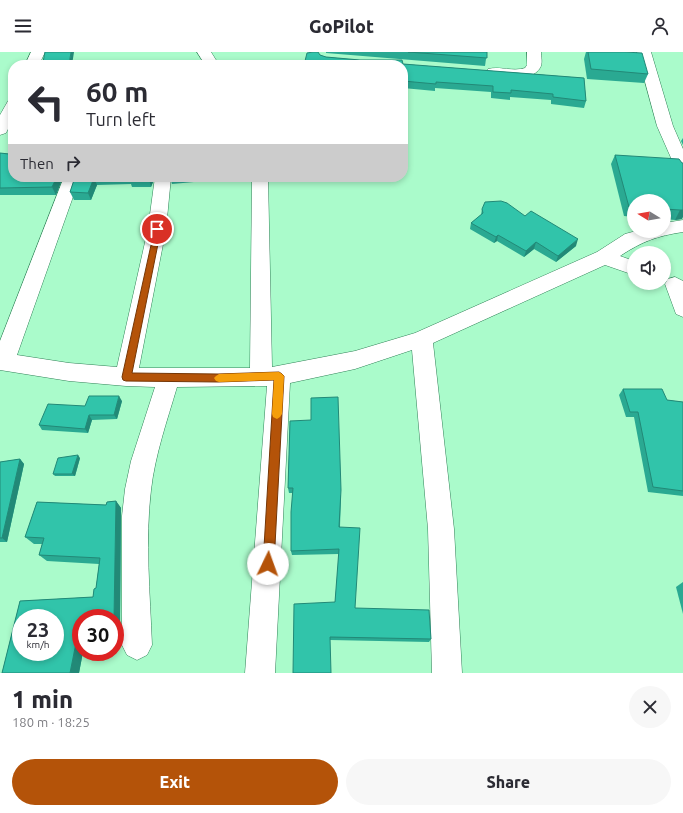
<!DOCTYPE html>
<html lang="en">
<head>
<meta charset="utf-8">
<style>
	:root { --surface:#fff; --page:#f7f7f7; --text:#2b2b33; --muted:#7c7c81; --accent:#b45309 }
	body { margin:0; font-family:Ubuntu,sans-serif; background:var(--page); color:var(--text); height:100vh; display:flex; flex-direction:column; font-size:15px; white-space:nowrap }
	* { box-sizing:border-box; margin:0 }
	p { font-size:13px; color:var(--muted) }
	.icon { flex:none; width:22px; height:22px; fill:none; stroke:currentColor; stroke-width:2; stroke-linecap:round; stroke-linejoin:round }
	.map { position:relative; height:621px; overflow:hidden }
	.sheet { display:flex; flex-direction:column; background:var(--surface); flex:1 }
	.sheet>* { flex:none }
	.banner { position:absolute; left:8px; top:8px; width:400px; height:122px; border-radius:16px; box-shadow:0 2px 6px #0003; background:#fff; color:var(--text); overflow:hidden }
	.needle { width:26px; rotate:281deg }
	.tools { position:absolute; left:627px; top:142px; display:grid; gap:8px }
	.tools a { display:grid; place-items:center; width:44px; height:44px; border-radius:50%; background:var(--surface); box-shadow:0 2px 6px #0003; font-size:20px }
	.speed { position:absolute; left:12px; top:557px; display:flex; gap:8px; font-size:20px; font-weight:700; text-align:center }
	.speed>* { display:grid; place-content:center; width:52px; height:52px; border-radius:50%; background:var(--surface); box-shadow:0 2px 6px #0003; line-height:1 }
	.speed small { font-size:10px; font-weight:400 }
	.speed .limit { border:6px solid #d22; background:#fff; color:#111 }
	.pin { position:absolute; display:grid; place-items:center; width:34px; height:34px; color:#fff; margin:-17px; border:2px solid #fff; border-radius:50%; box-shadow:0 1px 4px #0007 }
	.me { position:absolute; width:44px; margin:-22px; rotate:3deg; stroke-linejoin:round; filter:drop-shadow(0 0 3px #0008) }
	.turn { display:flex; align-items:center; gap:14px; height:84px; padding:0 12px; font-size:18px }
	.turn .icon { width:52px; height:52px; stroke-width:2.5 }
	.turn b { display:block; font-size:28px; line-height:34px }
	.then { display:flex; align-items:center; height:38px; padding:0 12px; background:#0003; gap:8px; font-size:15px }
	.round { display:grid; place-items:center; flex:none; width:42px; height:42px; border-radius:21px; background:var(--page) }
	.summary { display:flex; align-items:center; justify-content:space-between; height:68px; padding:0 12px }
	h1 { font-size:24px; font-weight:800; line-height:30px }
	.primary-button { display:flex; gap:8px; margin-top:auto; padding:8px 12px }
	.primary-button a { flex:1; height:46px; border-radius:24px; background:var(--accent); color:#fff; font-size:16px; font-weight:800; line-height:46px; text-align:center }
	.primary-button a+a { background:var(--page); color:var(--text) }
	header { display:flex; justify-content:space-between; align-items:center; height:52px; padding:0 12px; background:var(--surface); font-size:18px; font-weight:800 }
	.map>svg:first-child { display:block }
</style>
</head>
<body>
<header><svg class="icon" aria-label="menu" viewBox="0 0 24 24"><path d="M4 6h16M4 12h16M4 18h16"/></svg>GoPilot<svg class="icon" aria-label="person" viewBox="0 0 24 24"><circle cx="12" cy="8" r="4"/><path d="M4 21q1-7 8-7t8 7"/></svg></header>
<div class="map">
<svg width="683" height="621" viewBox="0 0 683 621">
	<rect width="100%" height="100%" fill="#aafbcb"/>
	<g fill="none" stroke-linecap="round" stroke-linejoin="round">
		<g stroke="#318258" stroke-width="1">
			<g id="minor">
				<path d="M31,0H45L39,13H25Z"/>
				<path d="M197,0H211L216,8L214,11L209,12L204,11Z"/>
				<path d="M527,0H541C541,5 543,11 540,16C532,30 501,26 488,23L486,20L488,17C500,14 513,20 525,16L527,13Z"/>
				<path d="M637,0H651L673,74L683,97V120L677,119L675,115L657,74Z"/>
				<path d="M13,48V67L6,81L0,83V63L8,49Z"/>
				<path d="M64,125H80L17,303L69,311L117,315L148,177L155,125H171L166,177L139,316H250L252,125H268L272,315L355,299L415,281L597,200L625,182L636,179H664V171L683,168V180C657,184 643,189 620,204L634,209V223L605,213L433,291L454,477L462,621H432L428,477L412,298L355,317L290,331L275,621H245L267,334L177,335C167,369 155,403 151,438C145,488 150,542 152,593L147,603L137,608L127,603L122,593V464L125,437L131,409L155,335L126,334L69,329L0,318V289Z"/>
				<path d="M675,225L683,229V265L676,262L665,232L668,227Z"/>
			</g>
		</g>
		<use href="#minor" fill="#fff" fill-rule="evenodd"/>
	</g>
	<g fill="#2aa992" fill-rule="evenodd">
		<path d="M326,0H487L485,14L326,1Z"/>
		<path d="M586,0H625L648,22L644,31L587,27L584,7Z"/>
		<path d="M320,3L326,5L403,12L584,26L586,49L584,56L551,52V48L510,45V48L491,46V40L435,36V39L403,36V13H304Z"/>
		<path d="M683,86V93L681,89Z"/>
		<path d="M0,101L9,102L63,125L56,143H0Z"/>
		<path d="M615,103L682,111V167L675,168L664,167V149H634V165L624,164L611,112Z"/>
		<path d="M75,125H155L151,135H132L131,132L97,133L91,148H74L70,140Z"/>
		<path d="M170,125H216V128L172,132Z"/>
		<path d="M482,157L525,164L576,194L556,210L534,197L524,205L497,189L494,191L470,177L471,171L481,163Z"/>
		<path d="M623,337L667,348L683,350V444L648,440L634,365H626L619,343Z"/>
		<path d="M122,349L117,367L92,368L88,381L42,378L39,373L85,354Z"/>
		<path d="M290,369L341,444L340,475L355,556L431,587L429,590L330,588L293,621L335,550L339,502L292,503L291,499L293,441H289L288,436Z"/>
		<path d="M80,406L75,424H55L53,422Z"/>
		<path d="M20,407L24,412L7,490H0V410Z"/>
		<path d="M116,449L121,456L120,576L115,578V566H81V600H83L79,621H2L20,549L93,545L94,537L96,536L99,512L47,509L39,503L42,492H34L25,485L37,450L106,453L107,450ZM21,566H55V600H21Z"/>
		<path d="M683,530V562L676,535Z"/>
	</g>
	<g fill="#228977">
		<path d="M71,0H74L72,13H69Z"/>
		<path d="M57,125H63L56,143L52,135Z"/>
		<path d="M150,125H155L151,135L149,127Z"/>
		<path d="M94,126L97,133L91,148L88,141Z"/>
		<path d="M680,158H683V165L682,167L675,168Z"/>
		<path d="M498,183L497,189L494,191L496,185Z"/>
		<path d="M578,187L576,194L556,210L558,204Z"/>
		<path d="M536,190L534,197L524,205L526,199Z"/>
		<path d="M119,344L122,349L117,367L114,363Z"/>
		<path d="M89,363L92,368L88,381L85,377Z"/>
		<path d="M78,403L80,406L75,424L72,422Z"/>
		<path d="M20,407L24,412L7,490L2,486Z"/>
		<path d="M116,449L121,456L120,576L115,578V566H114Z"/>
		<path d="M81,580V600H83L79,621H70L78,581Z"/>
	</g>
	<g fill="#31c4aa" stroke="#228977" fill-rule="evenodd">
		<path d="M45,0H71L69,13H31V12L43,10Z"/>
		<path d="M313,0H318L320,3L326,5L360,8H402L403,12L584,26L586,49L553,45V42L511,38V41L493,40V34L436,30V32L403,29V13H304L307,1Z"/>
		<path d="M408,0H487V6Z"/>
		<path d="M588,0H625L642,1L648,22L591,17Z"/>
		<path d="M13,97V125H57L52,135L0,136V101L9,102Z"/>
		<path d="M615,103L679,107L682,111H683V158H680L664,157V149H634V155H629Z"/>
		<path d="M75,125H116L94,126L88,141L70,140Z"/>
		<path d="M131,125H150L149,127L130,128Z"/>
		<path d="M501,149L507,151L525,164L531,159L578,187L558,204L536,190L526,199L498,183L496,185L471,171L483,161L482,157L485,150Z"/>
		<path d="M623,337H662L667,348L683,350V439L653,435L638,360H630Z"/>
		<path d="M89,344H119L114,363H89L85,377L39,373L48,352L85,354Z"/>
		<path d="M338,345L341,438L339,475L360,476L355,556L429,558L431,587L330,585L331,621H293L294,552L335,550L339,497L291,499V460L293,436H288L290,369L311,368V346Z"/>
		<path d="M78,403L72,422H53L58,406Z"/>
		<path d="M20,407L2,486H0V410Z"/>
		<path d="M116,449L114,566H81V580L78,581L70,621H2L20,549L93,545L94,537L96,536L100,506L39,503L44,486L25,485L37,450L106,453L107,450ZM21,566H55V600H21Z"/>
	</g>
	<path fill="#b45309" stroke="#753606" d="M155,175H157L161,177L132,321L218,322L279,320L282,322L284,324L274,512L272,516L268,518L264,516L263,512L274,328L218,330L126,329L123,328L122,325Z"/>
	<path fill="#f59e0b" d="M279,320L282,322L284,324L282,362L280,365L277,367L273,365L272,362L274,328L219,330L216,329L214,326L216,324L219,322Z"/>
</svg>
<div class="tools">
<a><svg class="needle" viewBox="-14 -14 28 28"><path d="M0-13l5 13h-10z" fill="#e53935"/><path d="M0 13l5-13h-10z" fill="#7c7c81"/></svg></a>
<a><svg class="icon" aria-label="sound" viewBox="0 0 24 24"><path d="M4 9h4l5-4v14l-5-4H4zM17 9q2 3 0 6"/></svg></a>
</div>
<div class="speed"><div>23<small>km/h</small></div><div class="limit">30</div></div>
<div class="pin" style="left:157px;top:177px;background:#d93025"><svg class="icon" aria-label="arrive" viewBox="0 0 24 24"><path d="M6 21V4h12l-3 4 3 4H6"/></svg></div>
<svg class="me" style="left:268px;top:512px" viewBox="-20 -20 40 40"><circle r="19" fill="#fff"/><path d="M0-13L10 11 0 6-10 11z" fill="#b45309"/></svg>
<div class="banner">
<div class="turn"><svg class="icon" aria-label="left" viewBox="0 0 24 24"><path d="M17 20v-9H6M10 6l-5 5 5 5"/></svg><div><b>60 m</b>Turn left</div></div>
<div class="then">Then<svg class="icon" aria-label="right" viewBox="0 0 24 24"><path d="M7 20v-9h11M14 6l5 5-5 5"/></svg></div>
</div>
</div>
<section class="sheet">
<div class="summary"><div><h1>1 min</h1><p>180 m · 18:25</p></div><a class="round"><svg class="icon" aria-label="close" viewBox="0 0 24 24"><path d="M6 6l12 12M18 6L6 18"/></svg></a></div>
<div class="primary-button"><a>Exit</a><a>Share</a></div>
</section>
</body>
</html>
